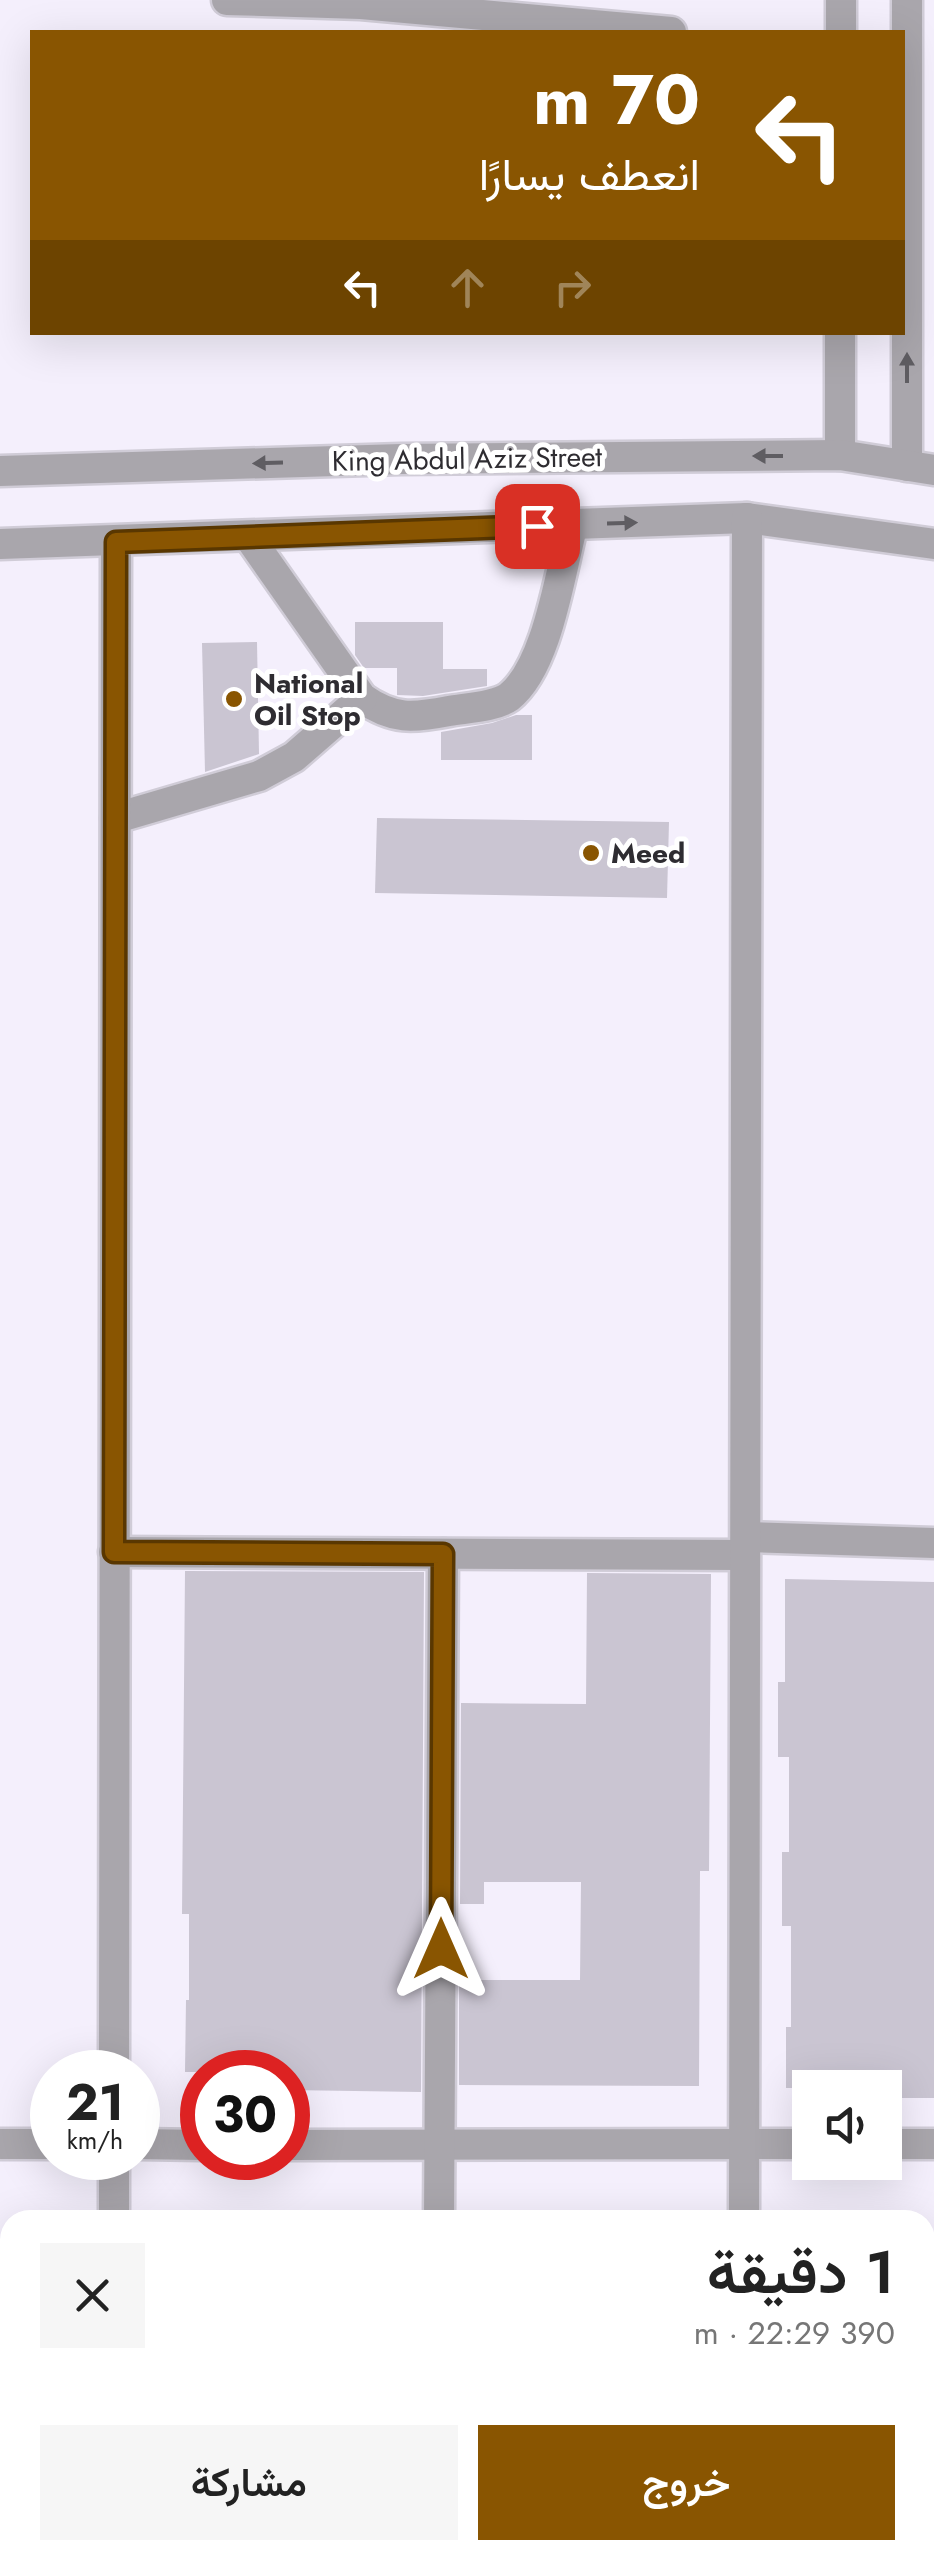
<!DOCTYPE html>
<html lang="ar">
<head>
<meta charset="utf-8">
<style>
	:root { --surface:#fff; --page:#f6f6f6; --text:#222; --muted:#767676; --accent:#895501 }
	body { margin:0; font-family:Jost,Vazirmatn,sans-serif; background:var(--page); color:var(--text); direction:rtl; height:100vh; display:flex; flex-direction:column; font-size:38px; white-space:nowrap }
	* { box-sizing:border-box; margin:0 }
	p { font-size:32px; color:var(--muted) }
	.icon { flex:none; width:55px; height:55px; fill:none; stroke:currentColor; stroke-width:2; stroke-linecap:round; stroke-linejoin:round }
	.map { position:relative; flex:1; overflow:hidden; direction:ltr }
	.panel { position:absolute; left:0px; top:2210px; width:935px; height:350px; display:flex; flex-direction:column; background:var(--surface); border-radius:30px 30px 0 0; box-shadow:0 10px 40px #0002; direction:rtl }
	.panel>* { flex:none }
	.top-card { position:absolute; left:30px; top:30px; width:875px; height:305px; border-radius:0px; box-shadow:0 10px 40px #0002; direction:rtl; background:#895501; color:#fff; overflow:hidden }
	.controls { position:absolute; left:792px; top:2070px; display:grid; gap:20px }
	.controls a { display:grid; place-items:center; width:110px; height:110px; border-radius:0px; background:var(--surface); box-shadow:0 10px 40px #0002; font-size:50px }
	.speed { position:absolute; left:30px; top:2050px; display:flex; gap:20px; font-size:50px; font-weight:700; text-align:center }
	.speed>* { display:grid; place-content:center; width:130px; height:130px; border-radius:50%; background:var(--surface); box-shadow:0 10px 40px #0002; line-height:1 }
	.speed small { font-size:25px; font-weight:400 }
	.speed .limit { border:15px solid #d22; background:#fff; color:#111 }
	.pin { position:absolute; display:grid; place-items:center; width:85px; height:85px; color:#fff; margin:-42px; border-radius:20px; box-shadow:0 5px 15px #0006 }
	.me { position:absolute; width:110px; margin:-55px; rotate:0deg; stroke-linejoin:round; filter:drop-shadow(0 0 8px #0008) }
	.turn { display:flex; align-items:center; gap:35px; height:210px; padding:0 40px; font-size:45px }
	.turn .icon { width:130px; height:130px; stroke-width:2.5 }
	.turn b { display:block; font-size:70px; line-height:85px }
	.lanes { display:flex; align-items:center; height:95px; padding:0 40px; background:#0003; justify-content:center; gap:50px; direction:ltr }
	.lanes .off { opacity:.35 }
	.round { display:grid; place-items:center; flex:none; width:105px; height:105px; border-radius:0px; background:var(--page) }
	.overview { display:flex; align-items:center; justify-content:space-between; height:170px; padding:0 40px }
	h1 { font-size:60px; font-weight:600; line-height:75px }
	.cta { display:flex; gap:20px; margin-top:auto; padding:20px 40px }
	.cta a { flex:1; height:115px; border-radius:0px; background:var(--accent); color:#fff; font-size:40px; font-weight:600; line-height:115px; text-align:center }
	.cta a+a { background:var(--page); color:var(--text) }
	.map>svg:first-child { display:block }
</style>
</head>
<body>
<div class="map">
<svg width="934" height="2560" viewBox="0 0 934 2560">
	<rect width="100%" height="100%" fill="#f4effc"/>
	<g fill="#cac5d2">
		<path d="M355,622H443V669H487V686L423,696L397,695V668H364L355,655Z"/>
		<path d="M257,642L259,754L205,772L202,643Z"/>
		<path d="M516,715H532V760H441V732L492,723Z"/>
		<path d="M377,818L669,822L667,898L375,893Z"/>
		<path d="M185,1571L424,1572L421,2092L288,2090V2072H185L186,2000H189V1914H182Z"/>
		<path d="M587,1573L711,1574L709,1871H700L699,2086L459,2085V1980H580L581,1882H484V1904H460L461,1703L586,1704Z"/>
		<path d="M785,1579L934,1582V2098H885V2088H786V2027H791V1926H782V1852H789V1757H778V1682H785Z"/>
	</g>
	<g fill="none" stroke-linecap="round" stroke-linejoin="round">
		<g stroke="#d0ccd7" stroke-width="35">
			<g id="minor">
				<path d="M227,0L361,4L671,32"/>
				<path d="M841,32V0"/>
				<path d="M840,455V332"/>
				<path d="M907,466V0"/>
				<path d="M0,471L401,459L840,455L934,470"/>
				<path d="M249,537L362,698C393,720 413,718 449,711C466,708 495,707 509,697C548,666 560,572 573,524"/>
				<path d="M0,544L747,518L934,544"/>
				<path d="M116,818L259,776L294,757L362,698"/>
				<path d="M746,1537L934,1543"/>
				<path d="M114,1552L744,1555"/>
				<path d="M114,2072L116,542"/>
				<path d="M0,2144H52"/>
				<path d="M138,2144L202,2145"/>
				<path d="M885,2144H934"/>
				<path d="M288,2145L810,2144"/>
				<path d="M114,2220V2158"/>
				<path d="M439,2220L443,1554"/>
				<path d="M744,2220L747,518"/>
				<path d="M114,2560V2550"/>
				<path d="M435,2560V2550"/>
				<path d="M744,2560V2550"/>
			</g>
		</g>
		<use href="#minor" stroke="#a9a6ac" stroke-width="30"/>
	</g>
	<defs><path id="oneway-solid" d="M-6-.8H1V-3.2L6.5 0L1 3.2V.8H-6Z" transform="scale(2.5)"/></defs>
	<g fill="#5f5d62">
		<use href="#oneway-solid" transform="translate(907 368) rotate(-90)"/>
		<use href="#oneway-solid" transform="translate(768 456) rotate(180)"/>
		<use href="#oneway-solid" transform="translate(268 463) rotate(178)"/>
		<use href="#oneway-solid" transform="translate(622 523) rotate(-2)"/>
	</g>
	<g fill="none" stroke-linecap="round" stroke-linejoin="round">
		<g stroke="#593701" stroke-width="25">
			<path id="route" d="M441,1949L443,1554L114,1552L116,542L537,526"/>
		</g>
		<use href="#route" stroke="#895501" stroke-width="18"/>
	</g>
	<g fill="#895501" stroke="#fff" stroke-width="4">
		<circle cx="234" cy="699" r="10"/>
		<circle cx="591" cy="853" r="10"/>
	</g>
	<g text-anchor="middle" dominant-baseline="central" stroke-width="10" stroke-linejoin="round" paint-order="stroke">
		<g font-size="28" fill="#2e2c31" stroke="#fff">
			<text transform="translate(467 459) rotate(-1)">King Abdul Aziz Street</text>
		</g>
		<g font-size="28" font-weight="bold" fill="#2e2c31" stroke="#fff" text-anchor="start">
			<text x="254" y="683">National<tspan x="254" dy="32">Oil Stop</tspan></text>
			<text x="611" y="853">Meed</text>
		</g>
	</g>
</svg>
<div class="controls">
<a><svg class="icon" aria-label="sound" viewBox="0 0 24 24"><path d="M4 9h4l5-4v14l-5-4H4zM17 9q2 3 0 6"/></svg></a>
</div>
<div class="speed"><div>21<small>km/h</small></div><div class="limit">30</div></div>
<div class="pin" style="left:537px;top:526px;background:#d93025"><svg class="icon" aria-label="arrive" viewBox="0 0 24 24"><path d="M6 21V4h12l-3 4 3 4H6"/></svg></div>
<svg class="me" style="left:441px;top:1949px" viewBox="-20 -20 40 40"><path d="M0-17L14 15 0 8-14 15z" fill="#895501" stroke="#fff" stroke-width="4"/></svg>
<div class="top-card">
<div class="turn"><svg class="icon" aria-label="left" viewBox="0 0 24 24"><path d="M17 20v-9H6M10 6l-5 5 5 5"/></svg><div><b>70 m</b>انعطف يسارًا</div></div>
<div class="lanes"><svg class="icon" aria-label="left" viewBox="0 0 24 24"><path d="M17 20v-9H6M10 6l-5 5 5 5"/></svg><svg class="icon off" aria-label="ahead" viewBox="0 0 24 24"><path d="M12 20V5M6 11l6-6 6 6"/></svg><svg class="icon off" aria-label="right" viewBox="0 0 24 24"><path d="M7 20v-9h11M14 6l5 5-5 5"/></svg></div>
</div>
<section class="panel">
<div class="overview"><div><h1>1 دقيقة</h1><p>390 m · 22:29</p></div><a class="round"><svg class="icon" aria-label="close" viewBox="0 0 24 24"><path d="M6 6l12 12M18 6L6 18"/></svg></a></div>
<div class="cta"><a>خروج</a><a>مشاركة</a></div>
</section>
</div>
</body>
</html>
